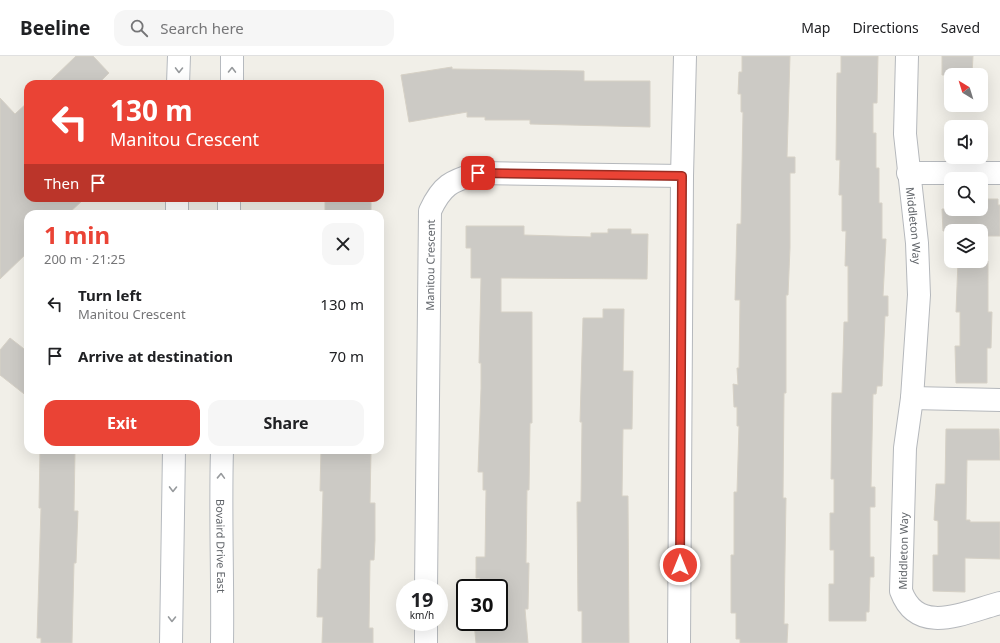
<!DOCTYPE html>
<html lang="en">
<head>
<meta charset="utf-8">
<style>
	:root { --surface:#fff; --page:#f6f6f6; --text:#202124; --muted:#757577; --line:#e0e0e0; --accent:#ea4335 }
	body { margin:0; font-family:"Noto Sans",sans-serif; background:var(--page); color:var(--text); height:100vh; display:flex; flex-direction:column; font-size:15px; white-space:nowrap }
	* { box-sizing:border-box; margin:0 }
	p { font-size:13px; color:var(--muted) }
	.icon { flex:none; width:22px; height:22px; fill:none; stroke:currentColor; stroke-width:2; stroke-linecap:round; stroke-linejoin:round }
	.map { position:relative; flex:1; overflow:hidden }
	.panel { position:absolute; left:24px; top:154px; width:360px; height:244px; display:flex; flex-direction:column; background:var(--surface); border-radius:12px; box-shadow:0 4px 16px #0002 }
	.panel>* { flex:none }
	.top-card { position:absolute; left:24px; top:24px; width:360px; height:122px; border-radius:12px; box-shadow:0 4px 16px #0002; background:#ea4335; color:#fff; overflow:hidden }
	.needle { width:26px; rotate:322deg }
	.tools { position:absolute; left:944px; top:12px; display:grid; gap:8px }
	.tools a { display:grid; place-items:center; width:44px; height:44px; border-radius:8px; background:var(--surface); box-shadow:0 4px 16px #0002; font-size:20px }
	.speed { position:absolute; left:396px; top:523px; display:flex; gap:8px; font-size:20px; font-weight:700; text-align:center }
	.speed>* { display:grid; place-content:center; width:52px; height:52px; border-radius:50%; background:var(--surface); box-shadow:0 4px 16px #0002; line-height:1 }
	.speed small { font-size:10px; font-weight:400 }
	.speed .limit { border:2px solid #111; border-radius:6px; background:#fff; color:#111 }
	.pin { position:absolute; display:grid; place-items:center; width:34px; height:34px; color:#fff; margin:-17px; border-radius:8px; box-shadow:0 2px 6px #0006 }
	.me { position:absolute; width:44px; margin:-22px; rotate:0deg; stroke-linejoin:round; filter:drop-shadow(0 0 3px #0008) }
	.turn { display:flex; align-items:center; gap:14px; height:84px; padding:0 20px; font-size:18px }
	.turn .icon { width:52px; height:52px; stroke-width:2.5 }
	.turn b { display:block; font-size:28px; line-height:34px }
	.then { display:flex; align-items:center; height:38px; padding:0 20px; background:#0003; gap:8px; font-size:15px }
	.round { display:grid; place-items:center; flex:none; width:42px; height:42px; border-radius:12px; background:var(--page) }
	.head { display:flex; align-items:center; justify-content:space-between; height:68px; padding:0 20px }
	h1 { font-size:24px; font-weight:700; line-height:30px; color:var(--accent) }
	.action { display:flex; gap:8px; margin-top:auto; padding:8px 20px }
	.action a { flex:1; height:46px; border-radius:12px; background:var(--accent); color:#fff; font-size:16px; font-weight:700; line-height:46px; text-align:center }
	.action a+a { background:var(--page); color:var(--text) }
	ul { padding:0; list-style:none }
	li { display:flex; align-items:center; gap:12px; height:52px; padding:0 20px }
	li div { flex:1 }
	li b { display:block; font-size:15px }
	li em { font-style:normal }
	header { display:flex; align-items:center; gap:24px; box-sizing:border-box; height:56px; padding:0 20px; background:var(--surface); border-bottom:1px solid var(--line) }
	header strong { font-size:19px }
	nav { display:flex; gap:22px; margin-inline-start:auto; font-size:14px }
	.search { width:280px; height:36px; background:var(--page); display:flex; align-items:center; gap:10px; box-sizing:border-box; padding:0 14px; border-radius:12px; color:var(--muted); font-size:15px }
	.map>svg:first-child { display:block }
</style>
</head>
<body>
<header>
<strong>Beeline</strong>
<div class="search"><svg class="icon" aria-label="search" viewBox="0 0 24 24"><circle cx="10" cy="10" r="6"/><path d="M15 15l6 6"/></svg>Search here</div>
<nav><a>Map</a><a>Directions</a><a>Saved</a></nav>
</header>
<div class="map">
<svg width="1000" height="587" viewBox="0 0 1000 587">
	<rect width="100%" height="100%" fill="#f1efe8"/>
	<g fill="#cccac5" stroke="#d6d1c6">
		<path d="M76,0H93L109,17L98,28H47Z"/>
		<path d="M742,0H790L787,101H795V117H790V192L788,239H786V337H784L783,442H786L784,568H788L787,587H740V583H736V557H731V499H734V436H737L739,370H737V351H734L733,328L738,329L737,312H739L740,244H735L736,207L737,168H741L743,56H741V38H738L739,16H742Z"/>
		<path d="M841,0H878L877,47H873V77H876V112H879V147H882V183H886L883,240H888V260H885L882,330H877L876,338H873L871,431H875V451H870V501H874V521H870L869,556H866V565H829V528H834V494H830V457H834V423H831L832,337H842L844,266H848V210H845L846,175H842V139H839L840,104H836L837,17H841Z"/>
		<path d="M942,0H973L972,19H942Z"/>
		<path d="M452,11V13L584,15V25H650V71L530,68V64H485V61H467V56L409,66L401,19Z"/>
		<path d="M0,42L15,58L28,46V142H85L68,158H28V196L0,223Z"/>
		<rect x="325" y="142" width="46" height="16"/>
		<path d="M981,143H998V149H1000V180H981V175H943L942,153H981Z"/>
		<path d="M466,170H524V179L591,181V177H608V173H631V178H648L647,223L501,222V256H532V367H530L529,434H527L526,507H529L528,553H525L528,587H476L474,566H499V532H479L480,522H476V501H485L486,434H483V416H478L481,333V307H479L481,222H471V192H466Z"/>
		<path d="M958,205H988V256H992L991,292H987V327H956L955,290H960V256H956Z"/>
		<path d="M603,253H624L623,315H633L632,373H623L622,440H628L629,587H582V555H578L577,446H581L582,366H580L583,262H603Z"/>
		<path d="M10,282L28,296V341L0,319V294Z"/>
		<path d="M946,373H999L1000,404H967L966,464H970V466H1000V503L965,502V536L933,535V499H938V465L934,464L936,428H945Z"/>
		<path d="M40,394H75L74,455H78L76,507H74L72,587H41V582H37L41,452H39Z"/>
		<path d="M321,394H371L370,447H375V484L374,504H370L369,572H373V587H322L323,561H317L318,513H321L323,435H320Z"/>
	</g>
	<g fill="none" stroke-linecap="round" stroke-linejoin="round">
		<g stroke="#b5b8bc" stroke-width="24">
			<g id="minor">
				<path id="s1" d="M907,0L905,78L917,187L919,239L912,342L905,392L901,535C918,581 965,556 1000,547"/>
				<path d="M908,117H1000"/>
				<path d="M912,342L1000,344"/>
				<path id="s2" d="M426,532L430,155C442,129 451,125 478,117L682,120"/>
				<path d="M426,587V566"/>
				<path d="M679,587L682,120L685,0"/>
			</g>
		</g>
		<g stroke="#b6babf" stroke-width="24">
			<g id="secondary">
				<path d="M178,28L179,0"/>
				<path d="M232,28V0"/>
				<path d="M177,158V142"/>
				<path d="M229,158V142"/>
				<path id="s3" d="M222,394C220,458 223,523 222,587"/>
				<path d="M171,587L174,394"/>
			</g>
		</g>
		<use href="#minor" stroke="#fff" stroke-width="22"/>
		<use href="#secondary" stroke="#fff" stroke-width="22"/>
	</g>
	<defs><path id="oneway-chevron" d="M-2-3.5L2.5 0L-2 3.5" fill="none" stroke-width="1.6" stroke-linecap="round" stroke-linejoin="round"/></defs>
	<g stroke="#979a9d">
		<use href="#oneway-chevron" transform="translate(179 14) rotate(91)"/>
		<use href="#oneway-chevron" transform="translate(232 14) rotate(-89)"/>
		<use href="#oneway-chevron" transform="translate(221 420) rotate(-88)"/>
		<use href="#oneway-chevron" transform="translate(173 433) rotate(91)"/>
		<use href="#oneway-chevron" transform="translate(172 563) rotate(91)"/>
	</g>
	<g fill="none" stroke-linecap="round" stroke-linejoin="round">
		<g stroke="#982c22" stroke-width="10">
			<path id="route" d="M478,117L682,120L680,509"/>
		</g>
		<use href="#route" stroke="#ea4335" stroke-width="7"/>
	</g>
	<g text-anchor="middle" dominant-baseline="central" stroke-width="3" stroke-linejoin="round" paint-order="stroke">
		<g font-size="11" fill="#5f6368" stroke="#fff">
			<text stroke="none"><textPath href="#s1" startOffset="170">Middleton Way</textPath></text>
			<text stroke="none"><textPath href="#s2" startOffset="323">Manitou Crescent</textPath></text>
			<text stroke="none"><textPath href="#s3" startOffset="96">Bovaird Drive East</textPath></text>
			<text transform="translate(903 495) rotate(-89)">Middleton Way</text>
		</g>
	</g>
</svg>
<div class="tools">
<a><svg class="needle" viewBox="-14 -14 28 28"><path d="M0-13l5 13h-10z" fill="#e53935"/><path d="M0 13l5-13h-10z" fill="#757577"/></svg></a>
<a><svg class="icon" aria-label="sound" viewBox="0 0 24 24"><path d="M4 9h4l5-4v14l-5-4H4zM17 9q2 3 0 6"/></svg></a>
<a><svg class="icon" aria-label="search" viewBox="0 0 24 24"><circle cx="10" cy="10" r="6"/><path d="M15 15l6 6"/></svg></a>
<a><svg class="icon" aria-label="layers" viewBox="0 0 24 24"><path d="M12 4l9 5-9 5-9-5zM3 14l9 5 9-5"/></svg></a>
</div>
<div class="speed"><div>19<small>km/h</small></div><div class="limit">30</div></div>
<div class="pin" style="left:478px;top:117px;background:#d93025"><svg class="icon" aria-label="arrive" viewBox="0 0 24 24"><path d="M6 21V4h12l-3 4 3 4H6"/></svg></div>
<svg class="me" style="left:680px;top:509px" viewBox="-20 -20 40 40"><circle r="17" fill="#ea4335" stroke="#fff" stroke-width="3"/><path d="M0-11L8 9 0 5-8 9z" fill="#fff"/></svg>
<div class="top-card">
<div class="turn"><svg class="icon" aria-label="left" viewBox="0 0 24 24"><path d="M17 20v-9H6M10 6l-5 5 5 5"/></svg><div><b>130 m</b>Manitou Crescent</div></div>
<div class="then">Then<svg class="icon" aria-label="arrive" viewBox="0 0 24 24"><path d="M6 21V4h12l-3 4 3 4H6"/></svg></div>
</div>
<section class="panel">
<div class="head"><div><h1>1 min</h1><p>200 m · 21:25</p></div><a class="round"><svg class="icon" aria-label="close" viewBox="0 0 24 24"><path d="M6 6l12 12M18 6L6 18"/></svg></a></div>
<ul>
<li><svg class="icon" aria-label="left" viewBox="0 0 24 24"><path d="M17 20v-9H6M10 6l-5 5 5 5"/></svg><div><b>Turn left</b><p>Manitou Crescent</p></div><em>130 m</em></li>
<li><svg class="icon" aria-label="arrive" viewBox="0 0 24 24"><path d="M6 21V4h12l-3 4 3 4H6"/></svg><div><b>Arrive at destination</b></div><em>70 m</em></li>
</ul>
<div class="action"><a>Exit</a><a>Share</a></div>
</section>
</div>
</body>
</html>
